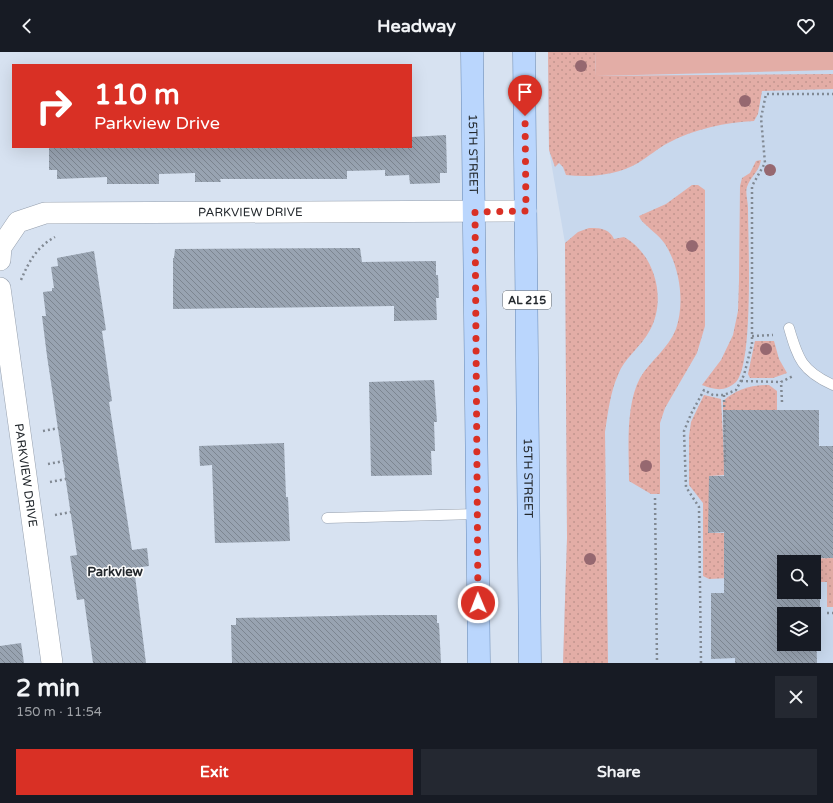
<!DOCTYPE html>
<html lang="en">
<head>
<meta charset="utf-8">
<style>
	:root { --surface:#171b24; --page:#242831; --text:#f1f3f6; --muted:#9ea1a6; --accent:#d93025 }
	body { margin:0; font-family:"Varela Round",sans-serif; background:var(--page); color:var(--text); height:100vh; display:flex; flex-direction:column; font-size:15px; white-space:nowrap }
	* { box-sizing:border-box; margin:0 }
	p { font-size:13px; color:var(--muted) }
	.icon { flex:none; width:22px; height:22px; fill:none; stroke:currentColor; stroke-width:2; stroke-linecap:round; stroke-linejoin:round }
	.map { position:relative; height:611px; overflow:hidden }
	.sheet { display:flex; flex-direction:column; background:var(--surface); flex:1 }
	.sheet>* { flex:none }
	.guide { position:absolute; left:12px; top:12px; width:400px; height:84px; border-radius:0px; box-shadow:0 4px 16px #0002; background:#d93025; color:#fff; overflow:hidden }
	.controls { position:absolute; left:777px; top:503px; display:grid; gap:8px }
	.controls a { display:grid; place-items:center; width:44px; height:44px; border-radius:0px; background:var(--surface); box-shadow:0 4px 16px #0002; font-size:20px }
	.pin { position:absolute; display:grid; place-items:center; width:34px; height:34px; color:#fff; margin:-41px -17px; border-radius:50% 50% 50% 0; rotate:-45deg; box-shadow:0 0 4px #0007 }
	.pin .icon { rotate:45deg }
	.me { position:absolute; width:44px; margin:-22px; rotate:359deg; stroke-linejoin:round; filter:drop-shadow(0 0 3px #0008) }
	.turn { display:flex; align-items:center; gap:14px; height:84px; padding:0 16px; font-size:18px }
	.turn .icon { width:52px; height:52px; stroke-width:2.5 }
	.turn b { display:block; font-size:28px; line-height:34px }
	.round { display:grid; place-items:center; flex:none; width:42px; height:42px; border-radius:0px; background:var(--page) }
	.overview { display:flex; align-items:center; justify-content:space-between; height:68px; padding:0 16px }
	h1 { font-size:24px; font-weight:700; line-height:30px }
	.cta { display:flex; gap:8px; margin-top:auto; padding:8px 16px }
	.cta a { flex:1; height:46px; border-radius:0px; background:var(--accent); color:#fff; font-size:16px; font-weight:700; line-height:46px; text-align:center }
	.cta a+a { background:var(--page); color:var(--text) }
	header { display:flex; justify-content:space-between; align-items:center; height:52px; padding:0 16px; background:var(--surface); font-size:18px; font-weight:700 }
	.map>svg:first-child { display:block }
</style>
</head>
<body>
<header><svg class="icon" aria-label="back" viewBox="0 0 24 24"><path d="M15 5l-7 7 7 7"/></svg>Headway<svg class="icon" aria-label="heart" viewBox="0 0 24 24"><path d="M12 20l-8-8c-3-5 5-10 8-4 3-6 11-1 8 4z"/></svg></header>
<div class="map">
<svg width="833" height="611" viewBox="0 0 833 611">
	<defs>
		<pattern id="grass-dots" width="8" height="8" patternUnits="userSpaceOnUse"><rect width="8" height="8" fill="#e3ada6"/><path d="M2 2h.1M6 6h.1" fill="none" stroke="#c2958f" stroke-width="1.8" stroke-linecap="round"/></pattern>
		<pattern id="building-back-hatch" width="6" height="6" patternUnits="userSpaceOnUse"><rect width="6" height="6" fill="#98a3b1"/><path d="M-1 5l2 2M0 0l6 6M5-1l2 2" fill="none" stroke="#7c8590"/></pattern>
	</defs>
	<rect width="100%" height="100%" fill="#d7e2f1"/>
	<path fill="#c8d8ed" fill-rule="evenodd" d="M548,0H833V611H563L567,486L565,191L549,98ZM784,510H814V540H784ZM784,562H814V592H784Z"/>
	<g fill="url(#grass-dots)">
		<path d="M548,0H595L596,24L833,22V37L762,39L758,62L754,69C726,70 694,77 668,91C658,96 648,105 638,111C617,123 590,126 566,123L563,115L559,111L555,115L549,98Z"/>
		<path d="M761,108C759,120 750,125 747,135C745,140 748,150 748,156C748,186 754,311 736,330C725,340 715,338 702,333L721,308L733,283L738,259L739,229L740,134L742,126L750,121L756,109Z"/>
		<path d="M692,133H698L705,138V274L697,301L665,356L660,371V442H651L629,429C629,397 625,355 640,326C650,309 668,297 676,277C685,250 680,216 665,192C659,183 648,176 641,168L639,164L666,152Z"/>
		<path d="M589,176C599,176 609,176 614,187L624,185C655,202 667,247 650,278C642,294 624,306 618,323C610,341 608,361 605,380L608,611H563L567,486L565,191L578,180Z"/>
		<path d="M755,289H774L779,307L787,321L773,326H750L748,322Z"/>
		<path d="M769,333L777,339V358H723V349C737,337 751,333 769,333Z"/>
		<path d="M704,343L721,347L725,423L709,424V481H724L729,526L709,527L703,524V451L689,433V384L691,370Z"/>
		<path d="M833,506V555H827V530H814V510L792,507Z"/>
	</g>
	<path fill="#e3ada6" d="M595,0H833V18L596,24Z"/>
	<g fill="url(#building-back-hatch)" fill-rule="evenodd">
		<path d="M446,83L447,121H440V131L410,132L409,123L385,124V118L347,119V127H220L221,130H195V121L159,122V132H107V125L57,127V118H49V95H411V85Z"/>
		<path d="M360,196L362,210L436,209V223H438L439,246H436L437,268L394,269V254L173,257V206H174L175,197Z"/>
		<path d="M94,199L106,278L102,279L112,349L109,350L132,498L147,496L149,514L134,516L146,611H93L84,547L77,548L70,504L77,503L47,304L42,264H46L43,240L52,239V236H54L51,215L58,214L57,206Z"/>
		<path d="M434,328L437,370H434L435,399H431L432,423L371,424L369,330Z"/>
		<path d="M723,358H819V394H833V506H820V574H816L817,611H735V606L711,607V541H724V480L708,481L709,424H724ZM784,510H814V540H784ZM784,562H814V592H784Z"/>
		<path d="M284,391L286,445H288L290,489L215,491L212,413L200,414L199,394Z"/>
		<path d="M380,563H437V571H439L441,611H232L231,573H236V566Z"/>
		<path d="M21,591L24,611H0V594Z"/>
	</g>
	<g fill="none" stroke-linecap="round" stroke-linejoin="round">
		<g stroke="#959fad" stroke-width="11">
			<g id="lane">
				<path d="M789,276C798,307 802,319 833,333"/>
				<path d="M327,466L477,462"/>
			</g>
		</g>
		<g stroke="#959fad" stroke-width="22">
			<g id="street">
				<path id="s1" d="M0,208L1,195L18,170L45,161L526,159"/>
				<path id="s2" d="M0,236L52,611"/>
			</g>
		</g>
		<g stroke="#6788b3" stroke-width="23">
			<g id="primary">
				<path id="s3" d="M472,0L479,611"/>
				<path id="s4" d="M524,0L530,611"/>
			</g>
		</g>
		<g stroke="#818993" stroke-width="2.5" stroke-dasharray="2 3" stroke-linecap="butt">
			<path d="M21,228C29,209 37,195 55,185"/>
			<path d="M752,284L773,283"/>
			<path d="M741,329L781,330"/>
			<path d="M724,343L725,412"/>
			<path d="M782,350L781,330L793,324"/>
			<path d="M43,379L59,376"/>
			<path d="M48,412L64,409"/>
			<path d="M50,430L66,427"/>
			<path d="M655,446L657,611"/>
			<path d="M55,463L71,460"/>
			<path d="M827,561H833"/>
			<path d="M701,611L699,455L686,435L684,379L691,362L704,338L713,343H724L736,338L744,323L752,292V134L765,111L761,66L766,42H833"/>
		</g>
		<use href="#lane" stroke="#fff" stroke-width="10"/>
		<use href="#street" stroke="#fff" stroke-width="21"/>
		<use href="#primary" stroke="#bad6fd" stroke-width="22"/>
	</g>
	<g fill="#966870">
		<circle cx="581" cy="14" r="6"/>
		<circle cx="745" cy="49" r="6"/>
		<circle cx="770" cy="118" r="6"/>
		<circle cx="692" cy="194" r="6"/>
		<circle cx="766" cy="297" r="6"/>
		<circle cx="646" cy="414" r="6"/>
		<circle cx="590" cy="507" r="6"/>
	</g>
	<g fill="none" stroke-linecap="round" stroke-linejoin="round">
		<path stroke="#d93025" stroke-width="7" stroke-dasharray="0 12.6" d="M478,551L475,160L526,159L525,64"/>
	</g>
	<g text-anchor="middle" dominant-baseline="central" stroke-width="3" stroke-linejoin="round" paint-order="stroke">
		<rect fill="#fff" stroke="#65686c" stroke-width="1" x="503" y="239" width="48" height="18" rx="3"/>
		<g font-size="11" font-weight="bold" fill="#23282d">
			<text x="527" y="248">AL 215</text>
		</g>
		<g font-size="12" fill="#23282d" stroke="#fff">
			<text stroke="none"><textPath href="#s3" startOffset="102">15TH STREET</textPath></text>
			<text stroke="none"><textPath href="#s1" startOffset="277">PARKVIEW DRIVE</textPath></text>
			<text stroke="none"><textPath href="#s2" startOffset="189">PARKVIEW DRIVE</textPath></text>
			<text stroke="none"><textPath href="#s4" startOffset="426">15TH STREET</textPath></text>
		</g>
		<g font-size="13" font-weight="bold" fill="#23282d" stroke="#fff">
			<text x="115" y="520">Parkview</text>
		</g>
	</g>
</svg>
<div class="controls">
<a><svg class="icon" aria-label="search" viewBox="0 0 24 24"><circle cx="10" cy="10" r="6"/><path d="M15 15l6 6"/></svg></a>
<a><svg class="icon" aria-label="layers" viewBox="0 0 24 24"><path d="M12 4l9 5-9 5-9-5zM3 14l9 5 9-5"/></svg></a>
</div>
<div class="pin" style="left:525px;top:64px;background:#d93025"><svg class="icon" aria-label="arrive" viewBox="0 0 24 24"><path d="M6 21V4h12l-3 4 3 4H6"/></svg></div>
<svg class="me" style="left:478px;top:551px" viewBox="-20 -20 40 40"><circle r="17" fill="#d93025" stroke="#fff" stroke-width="3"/><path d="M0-11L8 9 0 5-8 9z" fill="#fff"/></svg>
<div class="guide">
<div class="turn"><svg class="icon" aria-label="right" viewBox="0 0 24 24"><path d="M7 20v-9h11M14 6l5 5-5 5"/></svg><div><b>110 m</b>Parkview Drive</div></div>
</div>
</div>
<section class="sheet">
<div class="overview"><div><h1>2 min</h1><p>150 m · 11:54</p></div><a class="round"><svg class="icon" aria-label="close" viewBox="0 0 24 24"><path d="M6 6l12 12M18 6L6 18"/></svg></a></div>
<div class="cta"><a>Exit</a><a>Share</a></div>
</section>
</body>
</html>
